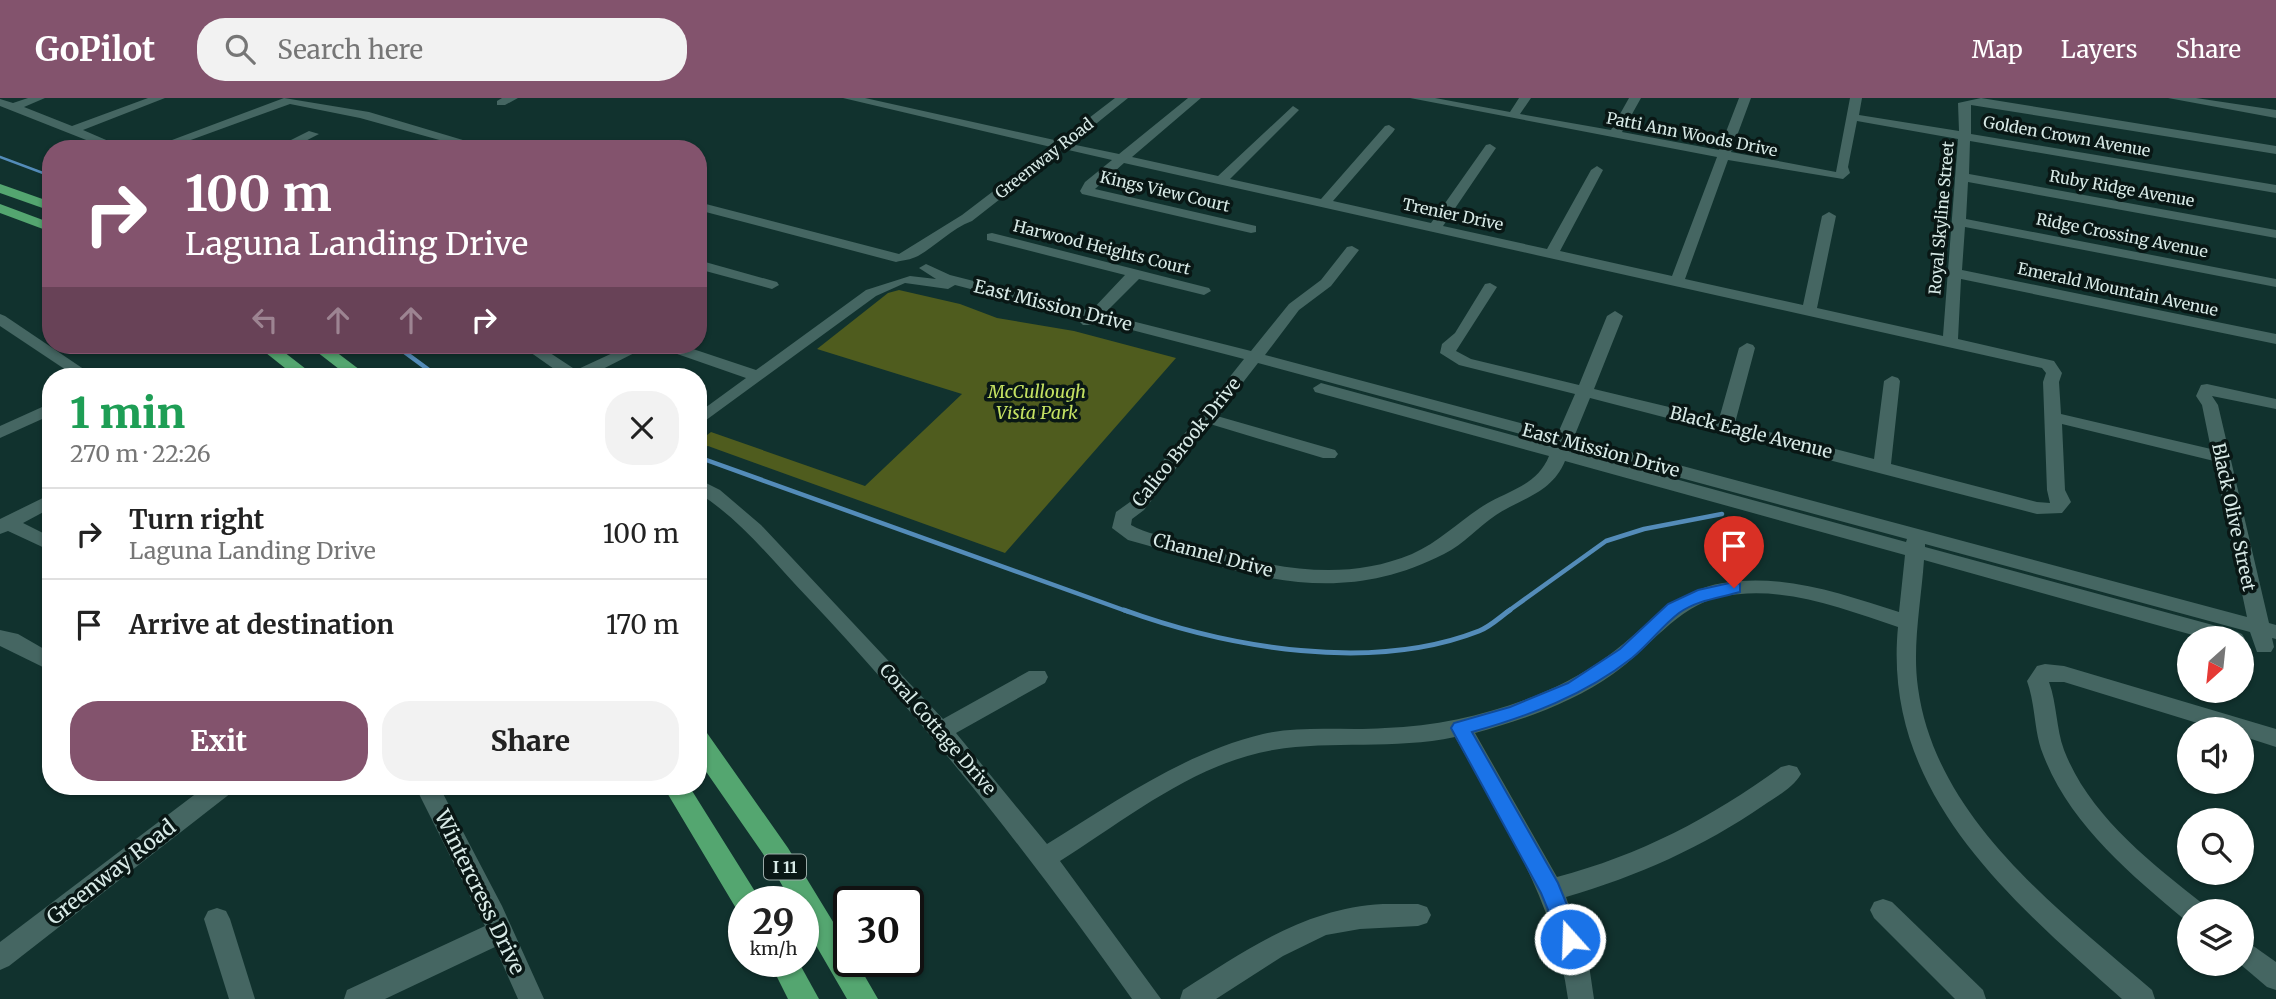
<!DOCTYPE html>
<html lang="en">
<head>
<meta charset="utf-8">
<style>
	:root { --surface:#fff; --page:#f2f2f2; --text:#222; --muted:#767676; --line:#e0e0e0; --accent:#83536d }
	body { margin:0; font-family:Merriweather,serif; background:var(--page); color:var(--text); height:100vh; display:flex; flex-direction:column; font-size:26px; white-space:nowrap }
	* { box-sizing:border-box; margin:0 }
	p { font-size:23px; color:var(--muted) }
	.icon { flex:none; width:38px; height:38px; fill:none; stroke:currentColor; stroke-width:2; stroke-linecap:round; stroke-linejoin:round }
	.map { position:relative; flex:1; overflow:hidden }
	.side { position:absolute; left:42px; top:270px; width:665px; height:427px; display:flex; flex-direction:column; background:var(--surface); border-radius:28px; box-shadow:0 2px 5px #0004 }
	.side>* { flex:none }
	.top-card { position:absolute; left:42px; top:42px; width:665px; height:214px; border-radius:28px; box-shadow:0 2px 5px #0004; background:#83536d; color:#fff; overflow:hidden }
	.needle { width:46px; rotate:207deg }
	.controls { position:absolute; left:2177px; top:528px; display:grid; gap:14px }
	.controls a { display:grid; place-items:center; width:77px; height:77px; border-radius:50%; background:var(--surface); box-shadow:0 2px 5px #0004; font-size:35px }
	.speed { position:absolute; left:728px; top:788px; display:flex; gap:14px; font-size:35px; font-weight:700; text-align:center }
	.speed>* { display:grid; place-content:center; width:91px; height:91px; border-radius:50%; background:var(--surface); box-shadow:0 2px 5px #0004; line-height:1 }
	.speed small { font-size:18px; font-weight:400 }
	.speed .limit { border:4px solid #111; border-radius:10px; background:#fff; color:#111 }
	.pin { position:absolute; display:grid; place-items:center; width:60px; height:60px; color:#fff; margin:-72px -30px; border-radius:50% 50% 50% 0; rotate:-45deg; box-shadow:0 0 7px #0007 }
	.pin .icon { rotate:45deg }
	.me { position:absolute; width:77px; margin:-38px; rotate:340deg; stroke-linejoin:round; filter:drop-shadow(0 0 5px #0008) }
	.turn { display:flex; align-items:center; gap:24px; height:147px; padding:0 28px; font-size:32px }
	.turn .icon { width:91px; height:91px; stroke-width:2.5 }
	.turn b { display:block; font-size:49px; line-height:60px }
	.lanes { display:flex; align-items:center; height:66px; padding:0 28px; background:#0003; justify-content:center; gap:35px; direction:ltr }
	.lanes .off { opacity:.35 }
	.round { display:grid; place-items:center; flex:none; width:74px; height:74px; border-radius:28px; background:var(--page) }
	.headline { display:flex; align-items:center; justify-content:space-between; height:119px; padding:0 28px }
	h1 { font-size:42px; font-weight:800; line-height:52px; color:#1e9e55 }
	.button { display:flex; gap:14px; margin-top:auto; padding:14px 28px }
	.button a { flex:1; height:80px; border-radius:28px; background:var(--accent); color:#fff; font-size:28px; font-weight:800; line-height:80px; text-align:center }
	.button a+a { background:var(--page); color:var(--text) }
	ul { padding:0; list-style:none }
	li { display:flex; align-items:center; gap:21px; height:91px; padding:0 28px; border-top:2px solid var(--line) }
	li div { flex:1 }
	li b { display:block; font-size:26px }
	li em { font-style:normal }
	header { display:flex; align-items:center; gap:42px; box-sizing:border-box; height:98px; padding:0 35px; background:var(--accent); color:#fff }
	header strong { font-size:33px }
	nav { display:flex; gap:38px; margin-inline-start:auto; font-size:24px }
	.search { width:490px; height:63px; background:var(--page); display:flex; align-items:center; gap:18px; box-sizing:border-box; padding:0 24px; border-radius:28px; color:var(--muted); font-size:26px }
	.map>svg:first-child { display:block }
</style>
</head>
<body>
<header>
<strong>GoPilot</strong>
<div class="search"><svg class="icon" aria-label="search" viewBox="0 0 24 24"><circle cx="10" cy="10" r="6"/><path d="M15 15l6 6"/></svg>Search here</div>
<nav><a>Map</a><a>Layers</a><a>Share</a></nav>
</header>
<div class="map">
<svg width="2276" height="901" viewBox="0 0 2276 901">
	<rect width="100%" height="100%" fill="#11322e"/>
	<path fill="#4f5c1e" d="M899,192L960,206L997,220L1074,233L1176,260L1005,455L708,348L698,350V344L711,334L865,388L962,296L817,251L888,195Z"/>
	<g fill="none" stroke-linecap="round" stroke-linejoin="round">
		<path stroke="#548cb9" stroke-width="2.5" d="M0,59L51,78"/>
		<g stroke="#548cb9" stroke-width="4.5">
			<path d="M395,247L437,278"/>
			<path d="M698,359L1129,514"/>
			<path d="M1507,514L1606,443L1644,431L1722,416"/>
		</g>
		<path stroke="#548cb9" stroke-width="5" d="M1124,512C1229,550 1372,575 1479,533C1490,529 1500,519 1510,512"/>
		<g fill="#456662" fill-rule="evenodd">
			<path d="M28,0H45L24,9L72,28L148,0H165L83,32L127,51H109L0,8V1L13,5Z"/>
			<path d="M284,0L369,14L493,51H472L360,20L290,6L166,51H148Z"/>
			<path d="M502,0H518L505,7H497V3Z"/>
			<path d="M843,0H865L1059,43L1115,0H1128L1071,46L1119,56L1188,0H1201L1132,59L1218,78L1293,8L1299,12L1230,81L1321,101L1385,28L1389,27L1395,31L1393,34L1333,103L1431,125L1486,47L1490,46L1496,50L1443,128L1547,151L1591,72L1597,68L1603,72L1560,153L1672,178L1717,59L1410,0H1435L1510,14L1519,0H1531L1520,16L1611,32L1629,0H1641L1622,34L1719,52L1739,0H1751L1731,54L1836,74L1850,0H1862L1859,17L1959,33L1958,5L1981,0L2276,48V56L1971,7V36L2276,87V95L1970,43L1969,76L2276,132V140L1968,84L1966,121L2276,181V189L1965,129L1962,172L2276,236V246L1961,181L1958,241L2054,263L2062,275L2059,284L2061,316L2211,351L2202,307L2196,298L2201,287L2207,286L2276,301V311L2212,298L2218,307L2269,525L2276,527V541L2272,540L2274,549L2271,554H2257L2250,534L1925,446V449L2235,533L2242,536L2245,541L2242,546V541H2207L1924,462C1921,505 1912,548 1918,590C1936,721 2058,811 2152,892L2155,901H2122C2010,801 1882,695 1898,529C1841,510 1781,486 1720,499C1677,508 1648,552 1613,576C1572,605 1523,622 1475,635L1557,779C1640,757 1711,720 1781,669L1789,667L1797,669L1801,676C1794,689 1776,699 1764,707C1703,749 1638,778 1566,799L1589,867L1594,901H1568C1555,804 1502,723 1455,639C1394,652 1333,642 1273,652C1195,665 1125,722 1060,763L1161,901H1132C1033,761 927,626 809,501C774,465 742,422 698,395V381L720,392L761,427L943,621L1029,573H1045L1048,579L1045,585L956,635L1047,746C1115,704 1184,655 1263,636C1303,627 1345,633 1385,630C1437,628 1486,617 1535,598C1564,586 1592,571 1617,551C1651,524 1678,492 1723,485C1784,475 1842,496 1899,514L1905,457L1565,363C1552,395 1522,400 1496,417C1478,429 1464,446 1444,456C1331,514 1240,473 1128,442L1112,430L1116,414L1130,404L1244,261L1097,223L1093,227H1083L1080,224L1083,220L955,187L948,191L905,185L876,198L698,328V315L746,280L660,250L658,247H681L756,272L866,192L910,178L936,181L919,170L926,166L950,177L1091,213L1125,177L987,142V136L992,135L1209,190L1211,193L1204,197L1139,181L1104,216L1251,253L1289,206L1321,182L1347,149L1352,148L1359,152L1331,188L1299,212L1265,257L1558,335L1575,296L1459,267L1440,255L1442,246L1455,235L1485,186L1490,185L1497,189L1456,253L1471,261L1579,287L1607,218L1615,213L1623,218L1594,291L1719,321L1739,250L1747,245L1753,247L1755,250L1735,325L1874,361L1884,283L1892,278L1898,280L1900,283L1891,366L2037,404L2050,405L2047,392L2043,284L2046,275L2042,270L1124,65L1095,91L1256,128V134L1251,135L1082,96L1080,93L1085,84L1112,62L1064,51L972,123C951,131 937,147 918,158C910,162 904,162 896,164L698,112V104L899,156L962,117L1051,49ZM1857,23L1958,41L1943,238L1817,210L1836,118L1829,114L1822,118L1803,207L1685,181L1728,62L1843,81L1850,75L1848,69ZM1258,265L1554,345L1553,348L1321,285L1313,290L1315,294L1549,358C1537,388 1508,392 1483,408C1458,424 1439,444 1412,456C1335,488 1257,466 1182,443C1165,438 1146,436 1131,427L1132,421L1144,412L1210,326L1323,360H1335L1338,356L1335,352L1217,318ZM1590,300L2037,416L2062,415L2071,404L2065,392L2062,326L2214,363L2247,519L1574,339ZM1570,350L1907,441L1906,444L1569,352Z"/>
			<path d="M2168,0H2196L2276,12V20Z"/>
			<path d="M309,33L319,36L290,51H273Z"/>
			<path d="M698,162L777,184L779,187L772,191L698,171Z"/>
			<path d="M0,216L5,218L94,278H75L0,228Z"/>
			<path d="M520,247H538L576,272L630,247H650L589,278H564Z"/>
			<path d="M51,305V317L0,340V328Z"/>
			<path d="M51,396V410L23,425L51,439V453L8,433L0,436V421Z"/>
			<path d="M0,532L18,536L51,555V573L0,548Z"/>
			<path d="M2045,566L2064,568L2276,631V649L2242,638V632H2220L2064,584H2049C2057,606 2056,630 2064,652C2089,717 2150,764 2203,806L2207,814H2189V824L2185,822C2128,774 2067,724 2041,651C2034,629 2035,605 2027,583L2037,568Z"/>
			<path d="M206,688H235L231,695L9,868L0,872V844Z"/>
			<path d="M415,688H439L502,808L544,901H518L495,849L385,901H344L347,892L485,828Z"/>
			<path d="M1883,801L1892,804L1983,892L1986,901H1955L1874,820L1870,812L1874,804Z"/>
			<path d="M1383,806H1418L1427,809L1431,817L1427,825L1418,828L1360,831L1326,837L1283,858L1216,901H1180L1183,892C1247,851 1306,810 1383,806Z"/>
			<path d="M217,810L226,813L230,821L255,901H229L204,821L208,813Z"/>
			<path d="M2242,840L2276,864V892L2267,889L2240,866Z"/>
		</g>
		<g fill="#54a670" fill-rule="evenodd">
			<path d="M0,86L51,104V113L0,95Z"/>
			<path d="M0,106L51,125V134L0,115Z"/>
			<path d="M256,247H275L315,278H295Z"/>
			<path d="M308,247H327L368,278H348Z"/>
			<path d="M698,632L707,635L788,750L849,850V863H856L878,901H847L803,825V803H791L770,766L698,662Z"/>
			<path d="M663,688H689L761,803H744V814L737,812Z"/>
			<path d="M769,863H798L819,901H788Z"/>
		</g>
	</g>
	<path fill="#1a73e8" stroke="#114b97" stroke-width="2" d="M1734,484L1740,486V494C1719,500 1697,502 1679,515C1662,528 1649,546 1632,560C1585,597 1529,618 1472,634L1558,785L1581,841L1578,848L1570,851L1563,848L1541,795L1451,630L1454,625L1510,609L1568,585L1620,551L1668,506L1698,492Z"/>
	<g text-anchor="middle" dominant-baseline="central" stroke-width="7" stroke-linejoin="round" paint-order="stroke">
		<g font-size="16" fill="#d8eae7" stroke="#091715">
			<text transform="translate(1692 36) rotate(11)">Patti Ann Woods Drive</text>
			<text transform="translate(2067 38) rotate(10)">Golden Crown Avenue</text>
			<text transform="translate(1044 60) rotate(-38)">Greenway Road</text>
			<text transform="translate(2122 90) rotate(10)">Ruby Ridge Avenue</text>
			<text transform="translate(1165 93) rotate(13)">Kings View Court</text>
			<text transform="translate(1453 116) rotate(12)">Trenier Drive</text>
			<text transform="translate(1941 120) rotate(-85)">Royal Skyline Street</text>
			<text transform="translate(2122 137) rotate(11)">Ridge Crossing Avenue</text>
			<text transform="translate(1102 149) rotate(14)">Harwood Heights Court</text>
			<text transform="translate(2118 191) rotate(12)">Emerald Mountain Avenue</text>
		</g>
		<rect fill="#091715" stroke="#9aaba8" stroke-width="2" x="764" y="756.5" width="42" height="25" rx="5"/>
		<g font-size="16" font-weight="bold" fill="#d8eae7">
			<text x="785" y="769">I 11</text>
		</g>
		<g font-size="18" fill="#d8eae7" stroke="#091715">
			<text transform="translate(1053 207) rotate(14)">East Mission Drive</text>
			<text transform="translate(1751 334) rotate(14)">Black Eagle Avenue</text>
			<text transform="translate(1186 344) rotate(-51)">Calico Brook Drive</text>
			<text transform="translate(1601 352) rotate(15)">East Mission Drive</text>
			<text transform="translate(2234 419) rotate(78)">Black Olive Street</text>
			<text transform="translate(1213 457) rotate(15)">Channel Drive</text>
			<text transform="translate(938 631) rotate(49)">Coral Cottage Drive</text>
		</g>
		<g font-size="18" font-style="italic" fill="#c4e162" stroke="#091715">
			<text x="1037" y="293">McCullough<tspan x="1037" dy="21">Vista Park</tspan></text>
		</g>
		<g font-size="21" fill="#d8eae7" stroke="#091715">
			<text transform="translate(111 774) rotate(-38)">Greenway Road</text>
			<text transform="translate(480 794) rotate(64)">Wintercress Drive</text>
		</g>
	</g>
</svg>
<div class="controls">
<a><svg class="needle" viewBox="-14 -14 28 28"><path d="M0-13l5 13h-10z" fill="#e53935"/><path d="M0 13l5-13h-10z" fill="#767676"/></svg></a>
<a><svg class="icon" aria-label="sound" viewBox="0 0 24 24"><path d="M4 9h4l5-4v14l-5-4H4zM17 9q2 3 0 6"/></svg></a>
<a><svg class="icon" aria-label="search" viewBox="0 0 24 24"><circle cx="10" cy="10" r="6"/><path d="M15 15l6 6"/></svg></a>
<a><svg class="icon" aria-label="layers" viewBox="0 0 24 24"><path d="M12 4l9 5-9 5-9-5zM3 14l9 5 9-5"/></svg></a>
</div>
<div class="speed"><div>29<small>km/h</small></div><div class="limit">30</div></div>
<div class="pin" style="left:1734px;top:490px;background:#d93025"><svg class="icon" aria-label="arrive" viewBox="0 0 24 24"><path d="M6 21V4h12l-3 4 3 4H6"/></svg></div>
<svg class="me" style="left:1570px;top:841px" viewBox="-20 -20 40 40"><circle r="17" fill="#1a73e8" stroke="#fff" stroke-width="3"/><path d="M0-11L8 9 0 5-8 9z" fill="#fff"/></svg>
<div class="top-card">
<div class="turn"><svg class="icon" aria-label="right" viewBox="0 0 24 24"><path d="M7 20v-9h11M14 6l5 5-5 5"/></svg><div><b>100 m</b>Laguna Landing Drive</div></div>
<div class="lanes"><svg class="icon off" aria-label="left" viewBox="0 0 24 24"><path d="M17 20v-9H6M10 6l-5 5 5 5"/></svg><svg class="icon off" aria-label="ahead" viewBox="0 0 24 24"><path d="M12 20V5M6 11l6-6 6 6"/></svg><svg class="icon off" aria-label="ahead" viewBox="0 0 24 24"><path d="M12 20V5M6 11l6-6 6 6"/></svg><svg class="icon" aria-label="right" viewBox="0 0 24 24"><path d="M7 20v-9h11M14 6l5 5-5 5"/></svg></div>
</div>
<section class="side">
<div class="headline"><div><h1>1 min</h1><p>270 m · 22:26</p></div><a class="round"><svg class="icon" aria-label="close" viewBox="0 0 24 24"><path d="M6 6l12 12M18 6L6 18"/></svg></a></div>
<ul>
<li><svg class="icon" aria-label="right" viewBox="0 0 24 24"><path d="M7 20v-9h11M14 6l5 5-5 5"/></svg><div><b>Turn right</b><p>Laguna Landing Drive</p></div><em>100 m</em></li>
<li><svg class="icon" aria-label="arrive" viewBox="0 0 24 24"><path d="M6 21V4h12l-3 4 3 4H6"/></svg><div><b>Arrive at destination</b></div><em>170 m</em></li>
</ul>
<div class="button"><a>Exit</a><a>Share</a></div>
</section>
</div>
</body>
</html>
